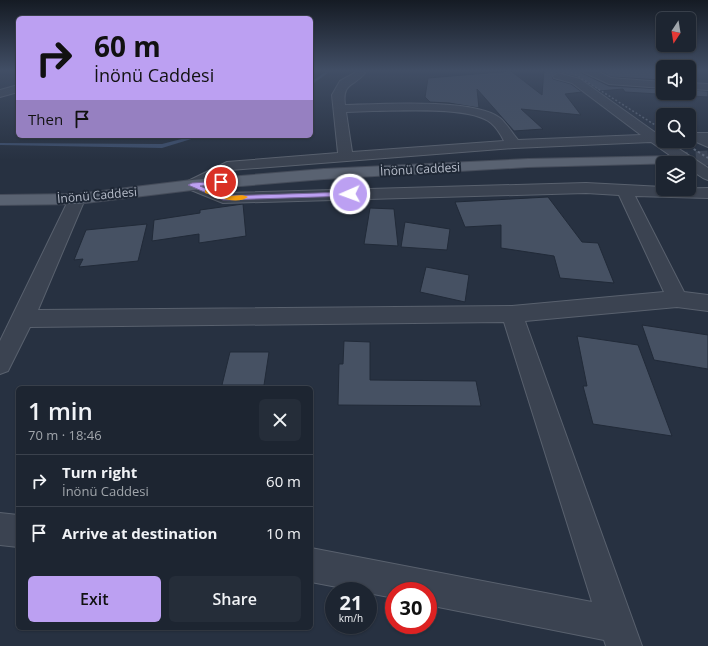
<!DOCTYPE html>
<html lang="en">
<head>
<meta charset="utf-8">
<style>
	:root { --surface:#1d2531; --page:#252d39; --text:#f1f3f6; --muted:#a0a5ab; --line:#3b424d; --accent:#bca0f2 }
	body { margin:0; font-family:"Open Sans",sans-serif; background:var(--page); color:var(--text); height:100vh; display:flex; flex-direction:column; font-size:15px; white-space:nowrap }
	* { box-sizing:border-box; margin:0 }
	p { font-size:13px; color:var(--muted) }
	.icon { flex:none; width:22px; height:22px; fill:none; stroke:currentColor; stroke-width:2; stroke-linecap:round; stroke-linejoin:round }
	.map { position:relative; flex:1; overflow:hidden }
	.side { position:absolute; left:16px; top:386px; width:297px; height:244px; display:flex; flex-direction:column; background:var(--surface); border-radius:6px; box-shadow:0 1px 3px #0004,0 0 0 1px var(--line) }
	.side>* { flex:none }
	.banner { position:absolute; left:16px; top:16px; width:297px; height:122px; border-radius:6px; box-shadow:0 1px 3px #0004,0 0 0 1px var(--line); background:#bca0f2; color:#111; overflow:hidden }
	.needle { width:26px; rotate:192deg }
	.buttons { position:absolute; left:656px; top:12px; display:grid; gap:8px }
	.buttons a { display:grid; place-items:center; width:40px; height:40px; border-radius:6px; background:var(--surface); box-shadow:0 1px 3px #0004,0 0 0 1px var(--line); font-size:20px }
	.speed { position:absolute; left:325px; top:582px; display:flex; gap:8px; font-size:20px; font-weight:700; text-align:center }
	.speed>* { display:grid; place-content:center; width:52px; height:52px; border-radius:50%; background:var(--surface); box-shadow:0 1px 3px #0004,0 0 0 1px var(--line); line-height:1 }
	.speed small { font-size:10px; font-weight:400 }
	.speed .limit { border:6px solid #d22; background:#fff; color:#111 }
	.pin { position:absolute; display:grid; place-items:center; width:34px; height:34px; color:#fff; margin:-17px; border:2px solid #fff; border-radius:50%; box-shadow:0 1px 4px #0007 }
	.me { position:absolute; width:44px; margin:-22px; rotate:268deg; stroke-linejoin:round; filter:drop-shadow(0 0 3px #0008) }
	.turn { display:flex; align-items:center; gap:14px; height:84px; padding:0 12px; font-size:18px }
	.turn .icon { width:52px; height:52px; stroke-width:2.5 }
	.turn b { display:block; font-size:28px; line-height:34px }
	.then { display:flex; align-items:center; height:38px; padding:0 12px; background:#0003; gap:8px; font-size:15px }
	.round { display:grid; place-items:center; flex:none; width:42px; height:42px; border-radius:6px; background:var(--page) }
	.summary { display:flex; align-items:center; justify-content:space-between; height:68px; padding:0 12px }
	h1 { font-size:24px; font-weight:600; line-height:30px }
	.button { display:flex; gap:8px; margin-top:auto; padding:8px 12px }
	.button a { flex:1; height:46px; border-radius:6px; background:var(--accent); color:#111; font-size:16px; font-weight:600; line-height:46px; text-align:center }
	.button a+a { background:var(--page); color:var(--text) }
	ul { padding:0; list-style:none }
	li { display:flex; align-items:center; gap:12px; height:52px; padding:0 12px; border-top:1px solid var(--line) }
	li div { flex:1 }
	li b { display:block; font-size:15px }
	li em { font-style:normal }
	.map>svg:first-child { display:block }
</style>
</head>
<body>
<div class="map">
<svg width="708" height="646" viewBox="0 0 708 646">
	<rect width="100%" height="100%" fill="#273141"/>
	<g fill="none" stroke-linecap="round" stroke-linejoin="round">
		<g fill="#3c4d6a" fill-rule="evenodd">
			<path d="M328,70H332L311,85V82Z"/>
			<path d="M193,136H201L162,148L0,145V143L162,144Z"/>
		</g>
	</g>
	<g fill="#465163" stroke="#212a38">
		<path d="M544,70H581L582,73L609,86L663,89V93H689V90L708,91V97L625,92L623,89L599,91L580,78L557,72L552,76L553,79L571,84L582,92L565,94L581,115L521,109L543,129L514,131L477,89L479,108L449,103L430,102L425,97L428,78L511,71L542,95Z"/>
		<path d="M598,70H663V80L611,77Z"/>
		<path d="M548,197L582,242L598,243L614,283L560,278L554,256L501,248V225L465,227L455,202Z"/>
		<path d="M243,204L246,236L199,243V234L152,241L154,220L200,213V210Z"/>
		<path d="M370,208L394,209L398,246L364,244Z"/>
		<path d="M405,222L450,229L447,250L401,247Z"/>
		<path d="M147,224L138,261L79,267L83,259L74,260L86,230Z"/>
		<path d="M426,267L469,275L465,302L420,292Z"/>
		<path d="M642,325L708,335V369L654,360Z"/>
		<path d="M577,336L638,345L672,436L593,424L583,386H587Z"/>
		<path d="M344,341L370,342V380L476,381L481,406L338,405L339,364H343Z"/>
		<path d="M230,352H269L264,385H222Z"/>
	</g>
	<g fill="none" stroke-linecap="round" stroke-linejoin="round">
		<path stroke="#3d4656" stroke-width="15" stroke-dasharray="15 8" stroke-linecap="butt" d="M673,160L708,158"/>
		<g stroke="#59616e" stroke-width="2">
			<g id="minor">
				<path d="M360,70L365,73C354,87 342,82 345,105C379,104 475,98 500,118C507,124 512,133 518,140L641,135L572,83L554,78L553,76L558,73L580,79L663,138V141H667L708,168V180L703,178L689,169V163H681L651,142L514,148L230,170L204,185L225,193L586,183L663,187V189L708,188V198L635,196L684,292L708,295V311L677,307L525,321L642,646H606L604,640L428,605V591H394V598L368,593V591H358L311,582V548L592,602L504,322L30,327L8,371L0,374V341L69,199L71,196L77,194L83,196L85,199L38,310L512,306L664,292L619,195L586,193L223,203L186,188L184,185L186,182L227,162L338,153L332,95L340,81ZM373,111C400,111 471,106 491,123C497,128 501,135 504,141L352,152L346,112Z"/>
				<path d="M582,70H595L611,78L663,82V88L609,84L583,72Z"/>
				<path d="M689,83L708,84V90L689,89Z"/>
				<path d="M18,85V92L0,97V90Z"/>
				<path d="M697,133H708V147L692,140L690,137L692,134Z"/>
				<path d="M0,513L18,515V547L0,545Z"/>
			</g>
		</g>
		<g stroke="#454c5a" stroke-width="2">
			<path id="major" d="M673,156L678,157L680,160L678,163L528,167L324,179L192,190L77,204L0,205V195L77,194L192,180L324,169L528,159Z"/>
		</g>
		<use href="#minor" fill="#3b4351" fill-rule="evenodd"/>
		<use href="#major" fill="#596271" fill-rule="evenodd"/>
		<path stroke="#5d6778" stroke-width="1.5" stroke-dasharray="2 2" stroke-linecap="butt" d="M568,70L663,130"/>
		<path stroke="#5d6778" stroke-width="2" stroke-dasharray="2.5 2.5" stroke-linecap="butt" d="M681,141L708,158"/>
	</g>
	<linearGradient id="sky" x2="0" y2="1"><stop stop-color="#151b24"/><stop offset="0.44" stop-color="#414e65"/><stop offset="1" stop-color="#414e65" stop-opacity="0"/></linearGradient>
	<rect width="708" height="160" fill="url(#sky)"/>
	<path fill="#bca0f2" stroke="#7a689d" d="M221,181H223V184L200,186L224,196L350,192L353,194L350,196L223,200L188,185L192,183Z"/>
	<path fill="#f59e0b" d="M205,190C212,189 218,195 225,196C232,197 242,193 248,197C237,205 217,197 205,193Z"/>
	<g text-anchor="middle" dominant-baseline="central" stroke-width="4" stroke-linejoin="round" paint-order="stroke">
		<g font-size="12" fill="#b8becb" stroke="#1f2836">
			<text transform="translate(420 169) rotate(-3)">İnönü Caddesi</text>
			<text transform="translate(97 195) rotate(-5)">İnönü Caddesi</text>
		</g>
	</g>
</svg>
<div class="buttons">
<a><svg class="needle" viewBox="-14 -14 28 28"><path d="M0-13l5 13h-10z" fill="#e53935"/><path d="M0 13l5-13h-10z" fill="#a0a5ab"/></svg></a>
<a><svg class="icon" aria-label="sound" viewBox="0 0 24 24"><path d="M4 9h4l5-4v14l-5-4H4zM17 9q2 3 0 6"/></svg></a>
<a><svg class="icon" aria-label="search" viewBox="0 0 24 24"><circle cx="10" cy="10" r="6"/><path d="M15 15l6 6"/></svg></a>
<a><svg class="icon" aria-label="layers" viewBox="0 0 24 24"><path d="M12 4l9 5-9 5-9-5zM3 14l9 5 9-5"/></svg></a>
</div>
<div class="speed"><div>21<small>km/h</small></div><div class="limit">30</div></div>
<div class="pin" style="left:221px;top:182px;background:#d93025"><svg class="icon" aria-label="arrive" viewBox="0 0 24 24"><path d="M6 21V4h12l-3 4 3 4H6"/></svg></div>
<svg class="me" style="left:350px;top:194px" viewBox="-20 -20 40 40"><circle r="17" fill="#bca0f2" stroke="#fff" stroke-width="3"/><path d="M0-11L8 9 0 5-8 9z" fill="#fff"/></svg>
<div class="banner">
<div class="turn"><svg class="icon" aria-label="right" viewBox="0 0 24 24"><path d="M7 20v-9h11M14 6l5 5-5 5"/></svg><div><b>60 m</b>İnönü Caddesi</div></div>
<div class="then">Then<svg class="icon" aria-label="arrive" viewBox="0 0 24 24"><path d="M6 21V4h12l-3 4 3 4H6"/></svg></div>
</div>
<section class="side">
<div class="summary"><div><h1>1 min</h1><p>70 m · 18:46</p></div><a class="round"><svg class="icon" aria-label="close" viewBox="0 0 24 24"><path d="M6 6l12 12M18 6L6 18"/></svg></a></div>
<ul>
<li><svg class="icon" aria-label="right" viewBox="0 0 24 24"><path d="M7 20v-9h11M14 6l5 5-5 5"/></svg><div><b>Turn right</b><p>İnönü Caddesi</p></div><em>60 m</em></li>
<li><svg class="icon" aria-label="arrive" viewBox="0 0 24 24"><path d="M6 21V4h12l-3 4 3 4H6"/></svg><div><b>Arrive at destination</b></div><em>10 m</em></li>
</ul>
<div class="button"><a>Exit</a><a>Share</a></div>
</section>
</div>
</body>
</html>
